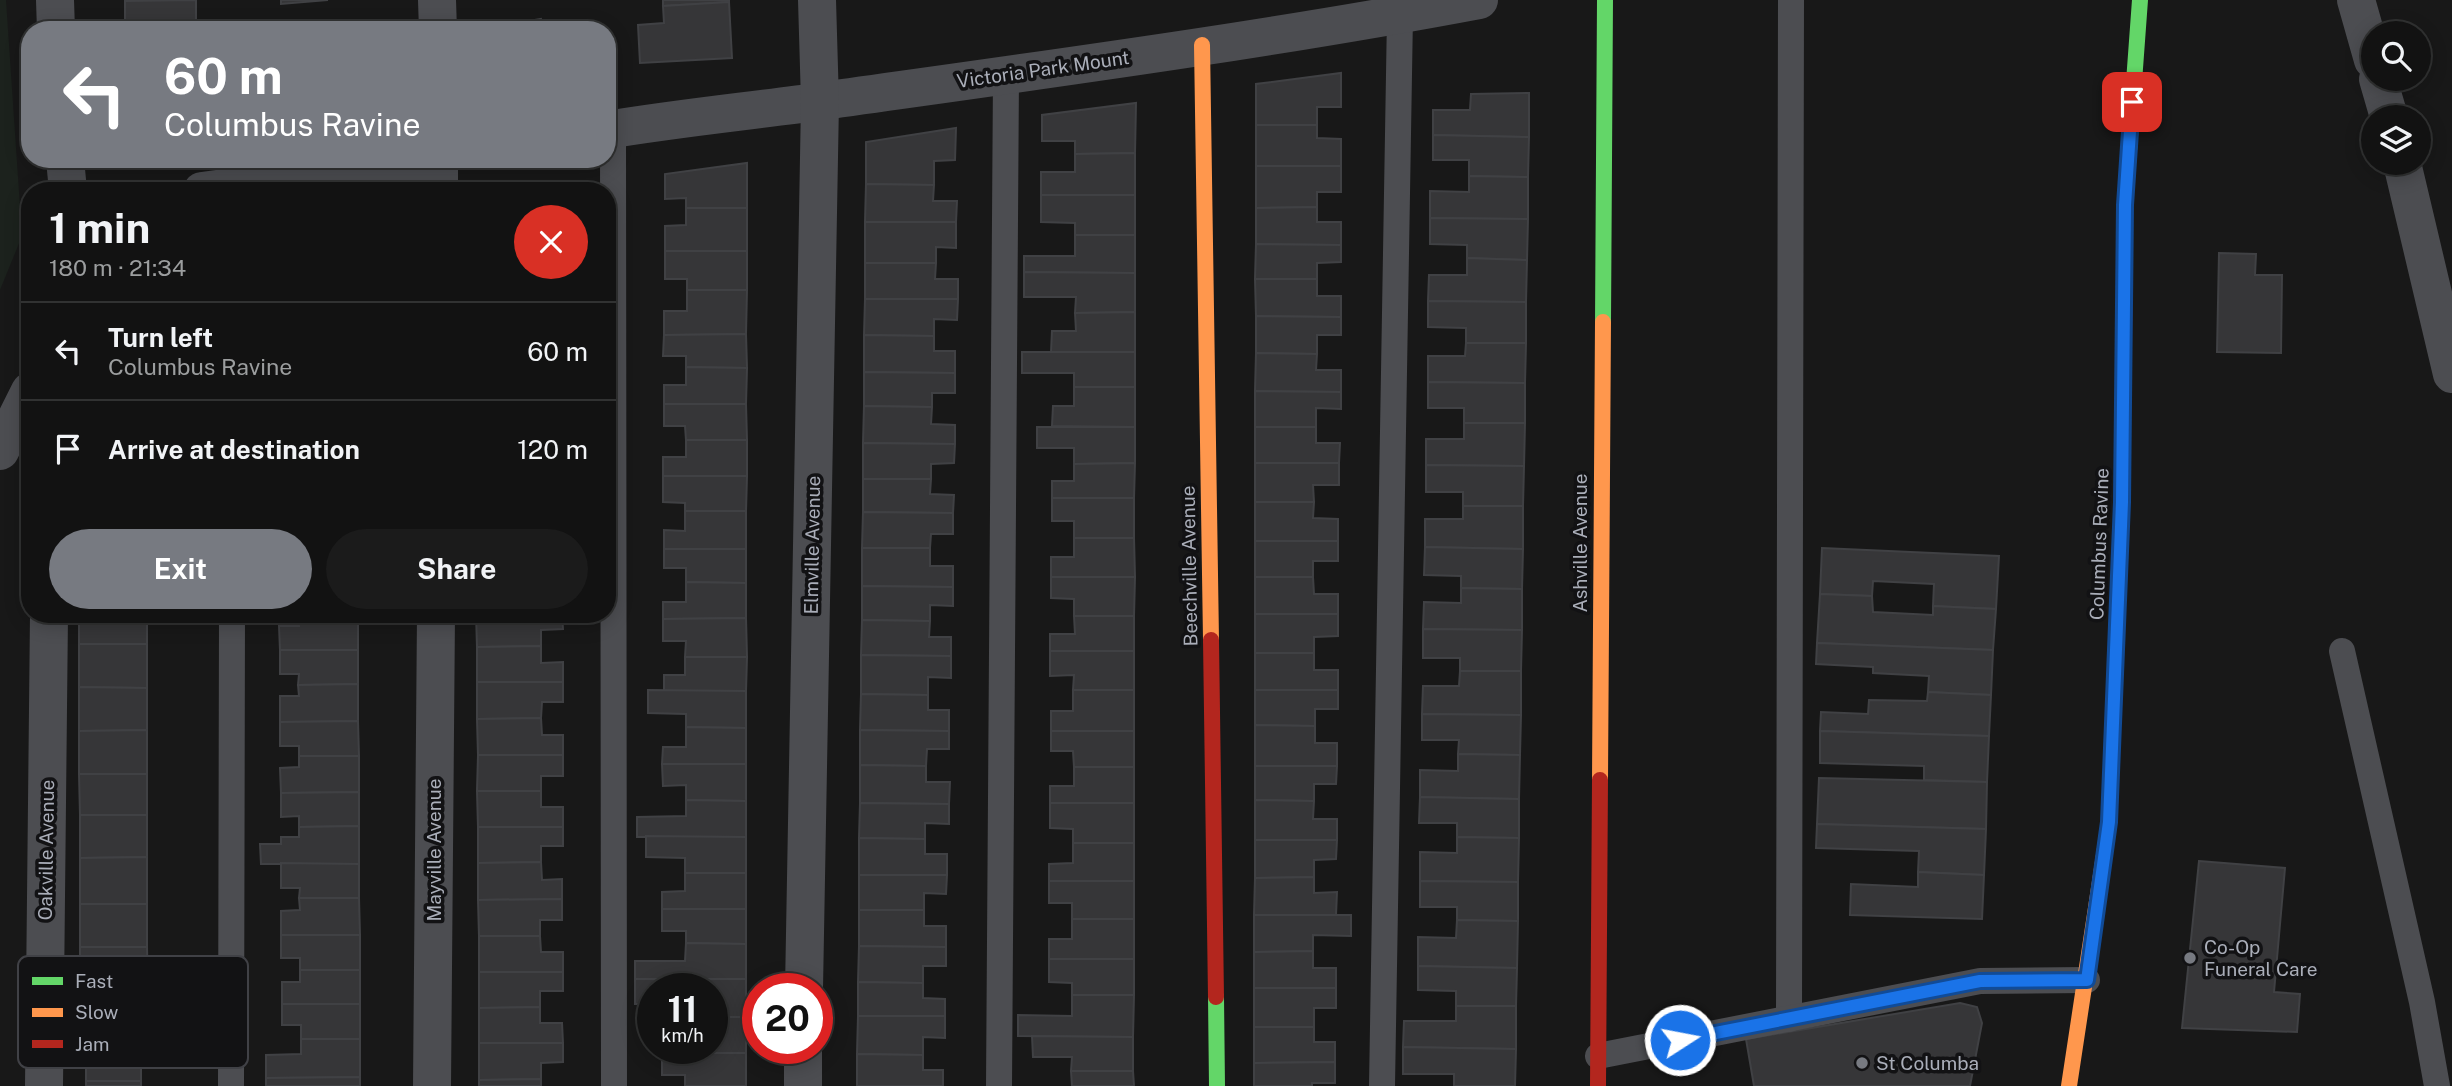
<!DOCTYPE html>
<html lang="en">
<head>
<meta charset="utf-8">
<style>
	:root { --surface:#121212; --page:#1b1b1b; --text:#f1f3f6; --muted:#9c9e9f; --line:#313232; --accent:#777a81 }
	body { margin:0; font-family:"Public Sans",sans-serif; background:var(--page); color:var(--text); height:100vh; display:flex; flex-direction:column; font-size:26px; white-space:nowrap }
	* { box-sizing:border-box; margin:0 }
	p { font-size:23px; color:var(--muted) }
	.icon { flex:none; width:38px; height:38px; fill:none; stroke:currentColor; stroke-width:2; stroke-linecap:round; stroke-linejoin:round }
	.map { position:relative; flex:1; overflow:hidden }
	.drawer { position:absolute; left:21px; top:182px; width:595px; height:441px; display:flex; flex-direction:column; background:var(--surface); border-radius:28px; box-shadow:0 4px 18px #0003,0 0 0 2px var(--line) }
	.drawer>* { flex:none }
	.top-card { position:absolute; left:21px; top:21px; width:595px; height:147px; border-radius:28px; box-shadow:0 4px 18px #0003,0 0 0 2px var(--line); background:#777a81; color:#fff; overflow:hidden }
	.buttons { position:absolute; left:2361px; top:21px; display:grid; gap:14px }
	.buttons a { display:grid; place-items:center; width:70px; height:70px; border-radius:50%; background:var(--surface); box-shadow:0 4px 18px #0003,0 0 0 2px var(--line); font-size:35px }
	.speed { position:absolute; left:637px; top:973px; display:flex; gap:14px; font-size:35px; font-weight:700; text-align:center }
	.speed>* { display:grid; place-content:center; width:91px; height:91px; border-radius:50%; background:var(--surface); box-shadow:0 4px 18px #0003,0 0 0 2px var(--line); line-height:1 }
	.speed small { font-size:18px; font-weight:400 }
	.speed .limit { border:10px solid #d22; background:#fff; color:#111 }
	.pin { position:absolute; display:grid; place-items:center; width:60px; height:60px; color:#fff; margin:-30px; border-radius:14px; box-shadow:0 4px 10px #0006 }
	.me { position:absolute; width:77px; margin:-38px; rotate:79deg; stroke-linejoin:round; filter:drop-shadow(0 0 5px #0008) }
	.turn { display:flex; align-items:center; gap:24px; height:147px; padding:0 28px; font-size:32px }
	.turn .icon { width:91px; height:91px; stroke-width:2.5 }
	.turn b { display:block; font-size:49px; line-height:60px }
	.round { display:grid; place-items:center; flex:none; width:74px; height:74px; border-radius:37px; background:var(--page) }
	.summary { display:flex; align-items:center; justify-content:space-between; height:119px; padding:0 28px }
	h1 { font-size:42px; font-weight:700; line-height:52px }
	.action { display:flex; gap:14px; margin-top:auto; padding:14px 28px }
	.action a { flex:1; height:80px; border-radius:42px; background:var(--accent); color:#fff; font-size:28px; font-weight:700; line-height:80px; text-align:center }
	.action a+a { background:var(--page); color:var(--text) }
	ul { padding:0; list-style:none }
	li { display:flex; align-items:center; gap:21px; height:98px; padding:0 28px; border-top:2px solid var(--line) }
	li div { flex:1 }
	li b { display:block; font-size:26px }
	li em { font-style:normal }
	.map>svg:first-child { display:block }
</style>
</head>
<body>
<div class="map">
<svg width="2452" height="1086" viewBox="0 0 2452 1086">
	<rect width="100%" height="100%" fill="#181818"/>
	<path fill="#1c221d" d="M0,0H6L22,236L0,290Z"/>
	<g fill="#363638" stroke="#404144" stroke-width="2">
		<path d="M196,0V30H117V20H125V1Z"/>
		<path d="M281,0H328L281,4Z"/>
		<path d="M663,0H729V2L663,6Z"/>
		<path d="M729,2L732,58L640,63L638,25L664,23L663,6Z"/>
		<path d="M541,19L543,30H482V29Z"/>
		<path d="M340,20L341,30H281V23Z"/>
		<path d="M1341,73V107H1317V125H1256V84Z"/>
		<path d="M1529,93V137L1433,135V110H1470L1471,94Z"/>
		<path d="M1136,103L1135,153L1075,154V141H1042V115Z"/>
		<path d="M1256,125H1317V138L1341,139V166H1256Z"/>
		<path d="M956,128L955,160L934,161V185L866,184V142Z"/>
		<path d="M1433,135L1529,137L1528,177L1469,176V160H1433Z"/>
		<path d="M1135,153V195H1041V172H1075V154Z"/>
		<path d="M747,163V208H686V198L665,199V174Z"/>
		<path d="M1256,166H1341V192H1317V207L1256,208Z"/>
		<path d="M1469,176L1528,177V219L1430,218V191L1469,192Z"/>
		<path d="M866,184L934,185L933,201H957L956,222H865Z"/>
		<path d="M1041,195H1135V235H1075V223L1041,222Z"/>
		<path d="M1317,207V222H1341V245L1256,244V208Z"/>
		<path d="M686,208H747V251H665V226L686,225Z"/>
		<path d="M1430,218L1528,219L1527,260L1467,258V245L1430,244Z"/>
		<path d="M865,222H956V248L936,247V263H865Z"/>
		<path d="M1075,235H1135V273L1024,272V256H1075Z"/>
		<path d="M1256,244L1341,245V262L1317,263V279H1255Z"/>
		<path d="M665,251H747V290H687V279H665Z"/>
		<path d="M2219,253L2256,254L2255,275H2282L2281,353L2217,352Z"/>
		<path d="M1467,258L1527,260L1526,302L1428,301L1429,275H1467Z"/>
		<path d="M865,263H936L935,279H958V299H865Z"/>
		<path d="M1024,272L1135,273V312L1075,313L1076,297H1024Z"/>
		<path d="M1255,279H1317V296H1341V317L1256,316Z"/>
		<path d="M687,290H747L746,334L664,335V311H687Z"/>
		<path d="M865,299H958L957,320L934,319V336L864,335Z"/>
		<path d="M1428,301L1526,302V343H1466V328L1428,327Z"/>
		<path d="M1135,312V352H1051L1052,331H1076L1075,313Z"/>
		<path d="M1256,316L1341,317V335H1317V354L1256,353Z"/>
		<path d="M746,334L747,368L686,367V356H663L664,335Z"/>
		<path d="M864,335L934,336V351H955V373L864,372Z"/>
		<path d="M1466,343H1526L1525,383L1428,382V356H1465Z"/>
		<path d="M1022,352H1135V387H1074V373H1022Z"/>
		<path d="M1256,353L1317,354L1316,370H1341V392L1255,391Z"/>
		<path d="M686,367L747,368L746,404H664V385H686Z"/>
		<path d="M864,372L955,373V393H932V407L864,406Z"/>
		<path d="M1428,382L1525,383V423H1464V408H1428Z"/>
		<path d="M1074,387H1135V427L1052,426L1053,406H1074Z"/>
		<path d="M1255,391L1341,392V409L1316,408V427H1255Z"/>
		<path d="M664,404H746L747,440H686L685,426H664Z"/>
		<path d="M864,406L932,407L931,424L955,425V444L863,443Z"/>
		<path d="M1464,423H1525L1524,466L1426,465V439H1464Z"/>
		<path d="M1037,427H1135V463L1074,464V448H1037Z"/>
		<path d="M1255,427H1316V443H1340L1339,463H1255Z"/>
		<path d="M686,440H747V476H663V457H686Z"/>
		<path d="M863,443L955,444L954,463L931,464V479H863Z"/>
		<path d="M1135,463L1134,498H1052V481H1074V464Z"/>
		<path d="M1255,463H1339V485H1313L1314,502H1255Z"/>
		<path d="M1426,465L1524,466L1523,506H1463V492H1426Z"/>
		<path d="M663,476H747L746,511H685V503L663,502Z"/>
		<path d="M863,479H931L930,494L954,495L953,513L863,512Z"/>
		<path d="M1052,498H1134V538H1074V521H1052Z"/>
		<path d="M1255,502H1314L1313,518L1338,519V541H1255Z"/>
		<path d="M1463,506H1523V549L1425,547V519H1463Z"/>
		<path d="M685,511H746V549H664V530L685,531Z"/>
		<path d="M863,512L953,513V534H931L930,548H862Z"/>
		<path d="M1074,538H1134L1135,577H1051V557H1074Z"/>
		<path d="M1255,541H1338V561H1313V577H1255Z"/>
		<path d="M1425,547L1523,549L1522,589L1461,588V576L1424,575Z"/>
		<path d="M862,548H930V566H953V587L862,586Z"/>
		<path d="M1822,548L1999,556L1996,609L1933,606L1934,584L1873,581L1872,596L1820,594Z"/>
		<path d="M664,549H746V583L686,582V568H664Z"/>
		<path d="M1051,577H1135L1134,616H1074V599L1051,598Z"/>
		<path d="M1255,577H1313L1314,594H1338V614H1255Z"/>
		<path d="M686,582L746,583V618L663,619V602H686Z"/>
		<path d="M862,586L953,587V606L930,605V621L862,620Z"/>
		<path d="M1461,588L1522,589V630L1423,629L1424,602L1461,603Z"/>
		<path d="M1820,594L1872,596L1873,612L1933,615V606L1996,609L1993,650L1817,643Z"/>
		<rect x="79" y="614" width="68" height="30"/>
		<path d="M298,614H358V650H280L279,626H299Z"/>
		<path d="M476,614H562L563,629L541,630V646L477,647Z"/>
		<path d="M1255,614H1338V636L1314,637V653H1255Z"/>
		<path d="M1074,616H1134V651H1050V634H1075Z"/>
		<path d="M746,618L747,657H685L686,641H663V619Z"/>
		<path d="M862,620L930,621L929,637H951V656L861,655Z"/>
		<path d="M1423,629L1522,630L1521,671H1460V658H1423Z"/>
		<path d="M1817,643L1993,650L1991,695L1928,692L1929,676L1873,673V667L1816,664Z"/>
		<path d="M79,644H147V688L79,687Z"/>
		<path d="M541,646V663L563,662V682H477V647Z"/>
		<path d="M280,650H358V684L298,685L299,674H280Z"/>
		<path d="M1050,651H1134V690H1073L1074,675L1050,676Z"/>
		<path d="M1255,653H1314V670H1338V690H1255Z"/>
		<path d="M861,655L951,656V678L928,677V695L861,694Z"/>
		<path d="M685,657H747L746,691H664V675H685Z"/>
		<path d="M1460,671H1521V715L1422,714L1423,686H1459Z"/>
		<path d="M477,682H563V702H542L541,718L477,719Z"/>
		<path d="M358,684V721L280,722V696H299L298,685Z"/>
		<path d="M79,687L147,688V730L79,731Z"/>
		<path d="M648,690L746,691V728L686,727V714L648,713Z"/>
		<path d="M1073,690H1134V731H1051V711H1073Z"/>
		<path d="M1255,690H1338V709H1315V726L1255,725Z"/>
		<path d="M1928,692L1991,695L1989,736L1820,731L1821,712L1868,714L1869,700L1927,701Z"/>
		<path d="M861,694L928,695V710H949V731L860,730Z"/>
		<path d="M1422,714L1521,715L1520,755L1458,754L1459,740H1422Z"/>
		<path d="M541,718L542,735H563V755H478L477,719Z"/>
		<path d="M358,721L359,756H299V746H280V722Z"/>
		<path d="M1255,725L1315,726V743H1337V766H1255Z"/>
		<path d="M686,727L746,728V764H662L663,747H686Z"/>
		<path d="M147,730V774H79V731Z"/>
		<path d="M860,730L949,731V749H927L926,766L860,765Z"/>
		<path d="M1051,731H1134V767H1074L1073,751H1051Z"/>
		<path d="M1820,731L1989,736L1987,782L1924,780V766L1820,763Z"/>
		<path d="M1458,754L1520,755L1519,799L1420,797V770L1458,771Z"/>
		<path d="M478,755H563V776H541V791H477Z"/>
		<path d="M299,756H359V792L281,793L280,768L299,767Z"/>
		<path d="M662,764H746V801L686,800V785L663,786Z"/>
		<path d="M860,765L926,766V782H950L949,804L860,803Z"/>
		<path d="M1255,766H1337L1336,784H1314V801L1255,800Z"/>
		<path d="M1074,767H1134V803H1050V786H1074Z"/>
		<path d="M79,774H147V815H80Z"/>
		<path d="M1819,778L1987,782L1986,829L1817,824Z"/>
		<path d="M477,791H541V807H563V827H478Z"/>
		<path d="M359,792V826L299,827V816L281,817V793Z"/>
		<path d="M1420,797L1519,799V838L1457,837V823H1419Z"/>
		<path d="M686,800L746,801V837H637V817L686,816Z"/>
		<path d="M1255,800L1314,801L1313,819H1337V840H1255Z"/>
		<path d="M860,803L949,804V824L925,823V839L859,838Z"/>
		<path d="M1050,803H1134V843H1073V829L1050,828Z"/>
		<path d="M80,815H147V857L80,858Z"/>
		<path d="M1817,824L1986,829L1984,875L1918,872L1919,851L1816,848Z"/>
		<path d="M359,826V864H261L260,844H281V837H299V827Z"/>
		<path d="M478,827H563V846H541V862L478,863Z"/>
		<path d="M646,836L746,837V873H685V858L646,857Z"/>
		<path d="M1457,837L1519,838L1518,882L1420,881V852L1457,853Z"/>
		<path d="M859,838L925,839V854H947V875H859Z"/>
		<path d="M1255,840H1337L1336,859L1314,860V877L1255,878Z"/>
		<path d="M1073,843H1134V881H1049V864L1073,863Z"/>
		<path d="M147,857V904H80V858Z"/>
		<path d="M2199,861L2285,868L2274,992L2300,994L2297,1032L2182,1028Z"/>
		<path d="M541,862L542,880L562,879V899L478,900V863Z"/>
		<path d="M281,863L359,864V898H299L300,888H281Z"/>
		<path d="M1918,872L1984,875L1982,919L1850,915L1851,884L1918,887Z"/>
		<path d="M685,873H746V909H662V892L685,891Z"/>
		<path d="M859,875H947L946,894L924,893V910H859Z"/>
		<path d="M1314,877V893L1337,892L1336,915H1254L1255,878Z"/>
		<path d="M1049,881H1134V919H1072V903H1049Z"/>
		<path d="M1420,881L1518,882V921L1457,920V907H1420Z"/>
		<path d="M299,898H359L360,935H281V911L300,910Z"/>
		<path d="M562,899V920H540V936H479L478,900Z"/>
		<rect x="80" y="904" width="67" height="43"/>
		<path d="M662,909H746V944L686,943V931H662Z"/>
		<path d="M859,910H924V926H946V947L859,946Z"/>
		<path d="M1254,915H1351V936L1313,935V951L1254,952Z"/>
		<path d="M1072,919H1134V959H1049V939H1072Z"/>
		<path d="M1457,920L1518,921L1517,968L1418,966V937L1456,938Z"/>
		<path d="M281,935H360V970H300V958H281Z"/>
		<path d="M479,936H540L541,952H563V972H479Z"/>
		<path d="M686,943L746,944V979H635V961H685Z"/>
		<path d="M859,946L946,947V966H923V983L858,982Z"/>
		<path d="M80,947H147L148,990L80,991Z"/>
		<path d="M1313,951V968H1336V988H1254V952Z"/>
		<path d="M1049,959H1134V995H1072V983L1049,982Z"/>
		<path d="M1418,966L1517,968L1516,1006H1456V991L1418,990Z"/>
		<path d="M300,970H360V1004H282V982H300Z"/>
		<path d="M479,972H563V991H540V1007L479,1008Z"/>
		<path d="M635,979H746V1017H712V989H653V1004H635Z"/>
		<path d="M858,982L923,983V998L945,999V1016H858Z"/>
		<path d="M1254,988H1336V1008H1314V1027H1254Z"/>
		<path d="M1072,995H1134L1133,1037L1018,1036V1015L1072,1016Z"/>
		<path d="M1960,1003L1977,1007L1982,1023L1970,1086H1754L1746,1039Z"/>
		<path d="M282,1004H360V1039H301V1025H282Z"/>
		<path d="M1456,1006H1516V1049L1403,1047L1404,1021H1456Z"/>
		<path d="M540,1007V1023H562L563,1043H479V1008Z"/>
		<path d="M858,1016H945V1038L923,1037V1055L857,1054Z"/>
		<path d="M712,1017H746V1053H662V1048H712Z"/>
		<path d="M1254,1027H1314V1042H1335V1062L1254,1063Z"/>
		<rect x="86" y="1036" width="55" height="45"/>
		<path d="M1032,1036L1133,1037V1071H1071L1072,1057H1033Z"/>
		<path d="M301,1039H360V1077L266,1078V1055L301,1054Z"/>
		<path d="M479,1043H563V1062L541,1063V1079L479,1080Z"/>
		<path d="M1403,1047L1516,1049L1515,1086H1454V1074H1403Z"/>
		<path d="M662,1053H746V1086H685V1075H662Z"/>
		<path d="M857,1054L923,1055V1070H943V1086H857Z"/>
		<path d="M1335,1062V1083H1312V1086H1254V1063Z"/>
		<path d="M1071,1071H1133L1134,1086H1072Z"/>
		<path d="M360,1077V1086H266V1078Z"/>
		<path d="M541,1079V1086H479V1080Z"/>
		<rect x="86" y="1081" width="55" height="5"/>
	</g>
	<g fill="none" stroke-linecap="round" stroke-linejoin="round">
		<g stroke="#4c4d51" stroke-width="26">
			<path d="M613,129L614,1086"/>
			<path d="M2342,651L2422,1002L2437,1086"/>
			<path d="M1789,1019L1791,0"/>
			<path d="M1598,1056L1980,981L2087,980"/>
			<path d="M231,1086L232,614"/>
			<path d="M999,1086L1006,75"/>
			<path d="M1382,1086L1400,15"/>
		</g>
		<g stroke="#4c4d51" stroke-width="38">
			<path d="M55,0L56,30"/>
			<path d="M437,0L438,30"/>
			<path d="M2356,0L2373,60"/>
			<path d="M2378,79L2389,117"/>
			<path d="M607,130C679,118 751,111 823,101C1042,70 1261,41 1479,0"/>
			<path d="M65,159L68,191"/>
			<path d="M2402,163L2452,374"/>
			<path d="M202,191L440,159"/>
			<path d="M439,191V159"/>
			<path d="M0,451L30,391"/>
			<path d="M804,989L820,102L817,0"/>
			<path d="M44,1086L49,614"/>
			<path d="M432,1086L436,614"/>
			<path d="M803,1086V1048"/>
		</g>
		<g stroke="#63d668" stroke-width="16">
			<path d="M2125,246V205L2140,0"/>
			<path d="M1603,322L1605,0"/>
			<path d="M1216,997L1217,1086"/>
		</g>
		<g stroke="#ff974d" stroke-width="16">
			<path d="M1202,45L1211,640"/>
			<path d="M1600,780L1603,322"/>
			<path d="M2069,1086L2109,822L2117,621"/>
		</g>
		<g stroke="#b3261e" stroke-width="16">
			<path d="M2117,621L2122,502L2125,246"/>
			<path d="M1211,640L1216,997"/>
			<path d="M1598,1086L1600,780"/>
		</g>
	</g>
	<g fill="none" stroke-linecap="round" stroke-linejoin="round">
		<g stroke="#114b97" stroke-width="18">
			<path id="route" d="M1680,1040L1980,981L2087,980L2109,822L2122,502L2125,205L2132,102"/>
		</g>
		<use href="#route" stroke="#1a73e8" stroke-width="12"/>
	</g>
	<g fill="#777a81" stroke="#121214" stroke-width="2.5">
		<circle cx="2190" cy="958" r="7"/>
		<circle cx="1862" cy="1063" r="7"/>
	</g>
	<g text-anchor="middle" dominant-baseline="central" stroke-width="7" stroke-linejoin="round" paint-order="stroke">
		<g font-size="19" fill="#aaaeb9" stroke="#121214">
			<text transform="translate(1043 69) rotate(-8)">Victoria Park Mount</text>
			<text transform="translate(1580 543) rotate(-90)">Ashville Avenue</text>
			<text transform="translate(2099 544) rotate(-88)">Columbus Ravine</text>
			<text transform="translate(812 545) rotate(-89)">Elmville Avenue</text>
			<text transform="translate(1189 566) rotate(-91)">Beechville Avenue</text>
			<text transform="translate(46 850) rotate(-89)">Oakville Avenue</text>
			<text transform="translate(434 850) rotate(-90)">Mayville Avenue</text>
		</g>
		<g font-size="19" fill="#aaaeb9" stroke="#121214" text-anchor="start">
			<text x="2204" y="947">Co-Op<tspan x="2204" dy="22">Funeral Care</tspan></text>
			<text x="1876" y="1063">St Columba</text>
		</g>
	</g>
	<rect x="18" y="956" width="230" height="112" rx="10" fill="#121214" stroke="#404146" stroke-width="2"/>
	<rect x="32" y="977" width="31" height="8" fill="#63d668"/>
	<rect x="32" y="1008" width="31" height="9" fill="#ff974d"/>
	<rect x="32" y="1040" width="31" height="8" fill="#b3261e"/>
	<g font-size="19" fill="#aaaeb9">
		<text x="75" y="988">Fast</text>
		<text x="75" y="1019">Slow</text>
		<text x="75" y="1051">Jam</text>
	</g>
</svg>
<div class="buttons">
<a><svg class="icon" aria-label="search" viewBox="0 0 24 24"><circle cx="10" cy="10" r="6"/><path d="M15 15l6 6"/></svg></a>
<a><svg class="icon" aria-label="layers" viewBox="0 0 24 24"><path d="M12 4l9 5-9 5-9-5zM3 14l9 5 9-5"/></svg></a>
</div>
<div class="speed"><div>11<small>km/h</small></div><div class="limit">20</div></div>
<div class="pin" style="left:2132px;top:102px;background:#d93025"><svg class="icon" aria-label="arrive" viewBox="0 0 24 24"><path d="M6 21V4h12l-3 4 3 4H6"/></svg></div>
<svg class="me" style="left:1680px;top:1040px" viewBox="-20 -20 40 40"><circle r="17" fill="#1a73e8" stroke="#fff" stroke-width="3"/><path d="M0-11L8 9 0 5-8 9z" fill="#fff"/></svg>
<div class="top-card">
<div class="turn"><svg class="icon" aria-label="left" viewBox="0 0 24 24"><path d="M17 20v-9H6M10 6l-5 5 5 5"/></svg><div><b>60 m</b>Columbus Ravine</div></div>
</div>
<section class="drawer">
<div class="summary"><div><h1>1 min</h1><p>180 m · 21:34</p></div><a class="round" style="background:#d93025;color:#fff"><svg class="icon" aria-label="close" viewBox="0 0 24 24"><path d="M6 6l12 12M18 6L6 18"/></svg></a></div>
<ul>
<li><svg class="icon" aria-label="left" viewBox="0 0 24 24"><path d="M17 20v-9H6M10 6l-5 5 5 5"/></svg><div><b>Turn left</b><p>Columbus Ravine</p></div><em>60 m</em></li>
<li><svg class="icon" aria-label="arrive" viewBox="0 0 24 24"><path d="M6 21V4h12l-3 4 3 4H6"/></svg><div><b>Arrive at destination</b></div><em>120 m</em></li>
</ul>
<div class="action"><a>Exit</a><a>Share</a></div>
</section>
</div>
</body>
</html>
